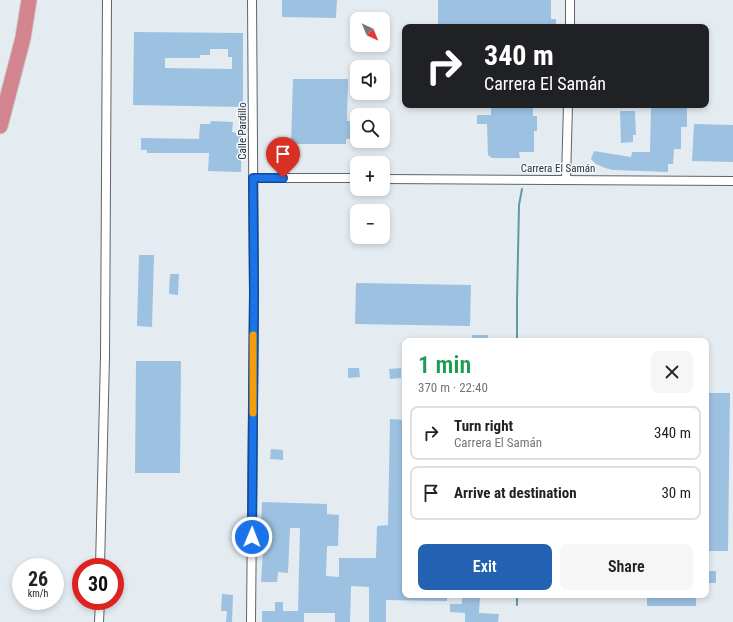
<!DOCTYPE html>
<html lang="en">
<head>
<meta charset="utf-8">
<style>
	:root { --surface:#fff; --page:#f6f6f6; --text:#222; --muted:#767676; --line:#e0e0e0; --accent:#2362b3 }
	body { margin:0; font-family:"Roboto Condensed",sans-serif; background:var(--page); color:var(--text); height:100vh; display:flex; flex-direction:column; font-size:15px; white-space:nowrap }
	* { box-sizing:border-box; margin:0 }
	p { font-size:13px; color:var(--muted) }
	.icon { flex:none; width:22px; height:22px; fill:none; stroke:currentColor; stroke-width:2; stroke-linecap:round; stroke-linejoin:round }
	.map { position:relative; flex:1; overflow:hidden }
	.sheet { position:absolute; left:402px; top:338px; width:307px; height:260px; display:flex; flex-direction:column; background:var(--surface); border-radius:8px; box-shadow:0 2px 6px #0003 }
	.sheet>* { flex:none }
	.banner { position:absolute; left:402px; top:24px; width:307px; height:84px; border-radius:8px; box-shadow:0 2px 6px #0003; background:#202124; color:#fff; overflow:hidden }
	.needle { width:26px; rotate:136deg }
	.buttons { position:absolute; left:350px; top:12px; display:grid; gap:8px }
	.buttons a { display:grid; place-items:center; width:40px; height:40px; border-radius:8px; background:var(--surface); box-shadow:0 2px 6px #0003; font-size:20px }
	.speed { position:absolute; left:12px; top:558px; display:flex; gap:8px; font-size:20px; font-weight:700; text-align:center }
	.speed>* { display:grid; place-content:center; width:52px; height:52px; border-radius:50%; background:var(--surface); box-shadow:0 2px 6px #0003; line-height:1 }
	.speed small { font-size:10px; font-weight:400 }
	.speed .limit { border:6px solid #d22; background:#fff; color:#111 }
	.pin { position:absolute; display:grid; place-items:center; width:34px; height:34px; color:#fff; margin:-41px -17px; border-radius:50% 50% 50% 0; rotate:-45deg; box-shadow:0 0 4px #0007 }
	.pin .icon { rotate:45deg }
	.me { position:absolute; width:44px; margin:-22px; rotate:1deg; stroke-linejoin:round; filter:drop-shadow(0 0 3px #0008) }
	.turn { display:flex; align-items:center; gap:14px; height:84px; padding:0 16px; font-size:18px }
	.turn .icon { width:52px; height:52px; stroke-width:2.5 }
	.turn b { display:block; font-size:28px; line-height:34px }
	.round { display:grid; place-items:center; flex:none; width:42px; height:42px; border-radius:8px; background:var(--page) }
	.headline { display:flex; align-items:center; justify-content:space-between; height:68px; padding:0 16px }
	h1 { font-size:24px; font-weight:600; line-height:30px; color:#1e9e55 }
	.primary-button { display:flex; gap:8px; margin-top:auto; padding:8px 16px }
	.primary-button a { flex:1; height:46px; border-radius:8px; background:var(--accent); color:#fff; font-size:16px; font-weight:600; line-height:46px; text-align:center }
	.primary-button a+a { background:var(--page); color:var(--text) }
	ul { padding:0; list-style:none }
	li { display:flex; align-items:center; gap:12px; height:54px; margin:0 8px 6px; padding:0 8px; border:2px solid var(--line); border-radius:8px }
	li div { flex:1 }
	li b { display:block; font-size:15px }
	li em { font-style:normal }
	.map>svg:first-child { display:block }
</style>
</head>
<body>
<div class="map">
<svg width="733" height="622" viewBox="0 0 733 622">
	<rect width="100%" height="100%" fill="#e4ecf2"/>
	<g fill="none" stroke-linecap="round" stroke-linejoin="round">
		<g stroke="#619aa1" stroke-width="2">
			<path d="M517,341V301L519,205L522,189"/>
			<path d="M517,605V595"/>
		</g>
	</g>
	<g fill="#9dc1e1" fill-rule="evenodd">
		<path d="M282,0H337L336,18L282,17Z"/>
		<path d="M438,0H551V19H556V27H438Z"/>
		<path d="M134,32L243,33V107L133,105ZM210,49H228V57H232V69L165,68V58H200V55H210Z"/>
		<path d="M293,79H348L347,121H352V139H346V144H291Z"/>
		<path d="M494,105H533V116H537V131H534V152H519L520,158H492L488,155L487,124H477V115H491V106H494Z"/>
		<path d="M651,105H687V127H681V149H674L673,164H668V172L613,170L605,168L596,164L591,159L594,151L631,157L632,152H650Z"/>
		<path d="M620,111H635L636,135H633V142L621,143Z"/>
		<path d="M211,121L233,122L232,132L236,133V135L242,136L241,172L208,171L209,153H147V150H141V138L199,139L200,124H210Z"/>
		<path d="M694,124L733,125V162L692,161Z"/>
		<path d="M139,255H154L152,327L137,326Z"/>
		<path d="M170,274H179L178,295L169,294Z"/>
		<path d="M356,283L471,285L470,326L355,324Z"/>
		<rect x="472" y="335" width="16" height="6"/>
		<path d="M136,361H181L180,473H135Z"/>
		<path d="M348,368H359L360,377L348,378Z"/>
		<path d="M401,368V378L390,379L389,369Z"/>
		<path d="M706,393H730L728,551H706Z"/>
		<path d="M390,419L405,420V595H447V601L386,600V622H369V587L351,586L350,622H335V613H304V622H262V611H275V602H283V611H298L300,528H290L288,573L278,572L277,582H261L264,536H267V525H261L262,502L327,504V514L339,515L338,546H327L326,576L339,577V558H376L377,526L388,525Z"/>
		<path d="M271,449L283,450V460L270,459Z"/>
		<rect x="706" y="571" width="10" height="12"/>
		<path d="M222,594L233,595L232,622H226L227,611H221Z"/>
		<path d="M462,595H480L479,613L499,614L498,622H465V613L450,612V604H462Z"/>
		<path d="M658,595H696V606H647V596H658Z"/>
	</g>
	<g fill="none" stroke-linecap="round" stroke-linejoin="round">
		<g stroke="#5e646a" stroke-width="10">
			<g id="street">
				<path d="M570,27V0"/>
				<path d="M253,178H357"/>
				<path d="M383,179L733,181"/>
				<path d="M566,179L568,105"/>
				<path d="M100,567L105,357L107,0"/>
				<path d="M99,622L100,601"/>
				<path d="M251,622L254,293L252,0"/>
			</g>
		</g>
		<g stroke="#c9caca" stroke-width="17">
			<path id="highway" d="M0,126L23,38L29,0"/>
		</g>
		<use href="#street" stroke="#fff" stroke-width="8"/>
		<use href="#highway" stroke="#d3858f" stroke-width="15"/>
	</g>
	<g fill="none" stroke-linecap="round" stroke-linejoin="round">
		<g stroke="#114b97" stroke-width="10">
			<path id="route" d="M252,537L254,293L253,178H283"/>
		</g>
		<use href="#route" stroke="#1a73e8" stroke-width="7"/>
		<path stroke="#f59e0b" stroke-width="7" d="M253,413V335"/>
	</g>
	<g text-anchor="middle" dominant-baseline="central" stroke-width="3" stroke-linejoin="round" paint-order="stroke">
		<g font-size="11" fill="#303335" stroke="#f3f9fe">
			<text transform="translate(242 131) rotate(-90)">Calle Pardillo</text>
			<text x="558" y="168">Carrera El Samán</text>
		</g>
	</g>
</svg>
<div class="buttons">
<a><svg class="needle" viewBox="-14 -14 28 28"><path d="M0-13l5 13h-10z" fill="#e53935"/><path d="M0 13l5-13h-10z" fill="#767676"/></svg></a>
<a><svg class="icon" aria-label="sound" viewBox="0 0 24 24"><path d="M4 9h4l5-4v14l-5-4H4zM17 9q2 3 0 6"/></svg></a>
<a><svg class="icon" aria-label="search" viewBox="0 0 24 24"><circle cx="10" cy="10" r="6"/><path d="M15 15l6 6"/></svg></a>
<a>+</a>
<a>−</a>
</div>
<div class="speed"><div>26<small>km/h</small></div><div class="limit">30</div></div>
<div class="pin" style="left:283px;top:178px;background:#d93025"><svg class="icon" aria-label="arrive" viewBox="0 0 24 24"><path d="M6 21V4h12l-3 4 3 4H6"/></svg></div>
<svg class="me" style="left:252px;top:537px" viewBox="-20 -20 40 40"><circle r="17" fill="#1a73e8" stroke="#fff" stroke-width="3"/><path d="M0-11L8 9 0 5-8 9z" fill="#fff"/></svg>
<div class="banner">
<div class="turn"><svg class="icon" aria-label="right" viewBox="0 0 24 24"><path d="M7 20v-9h11M14 6l5 5-5 5"/></svg><div><b>340 m</b>Carrera El Samán</div></div>
</div>
<section class="sheet">
<div class="headline"><div><h1>1 min</h1><p>370 m · 22:40</p></div><a class="round"><svg class="icon" aria-label="close" viewBox="0 0 24 24"><path d="M6 6l12 12M18 6L6 18"/></svg></a></div>
<ul>
<li><svg class="icon" aria-label="right" viewBox="0 0 24 24"><path d="M7 20v-9h11M14 6l5 5-5 5"/></svg><div><b>Turn right</b><p>Carrera El Samán</p></div><em>340 m</em></li>
<li><svg class="icon" aria-label="arrive" viewBox="0 0 24 24"><path d="M6 21V4h12l-3 4 3 4H6"/></svg><div><b>Arrive at destination</b></div><em>30 m</em></li>
</ul>
<div class="primary-button"><a>Exit</a><a>Share</a></div>
</section>
</div>
</body>
</html>
